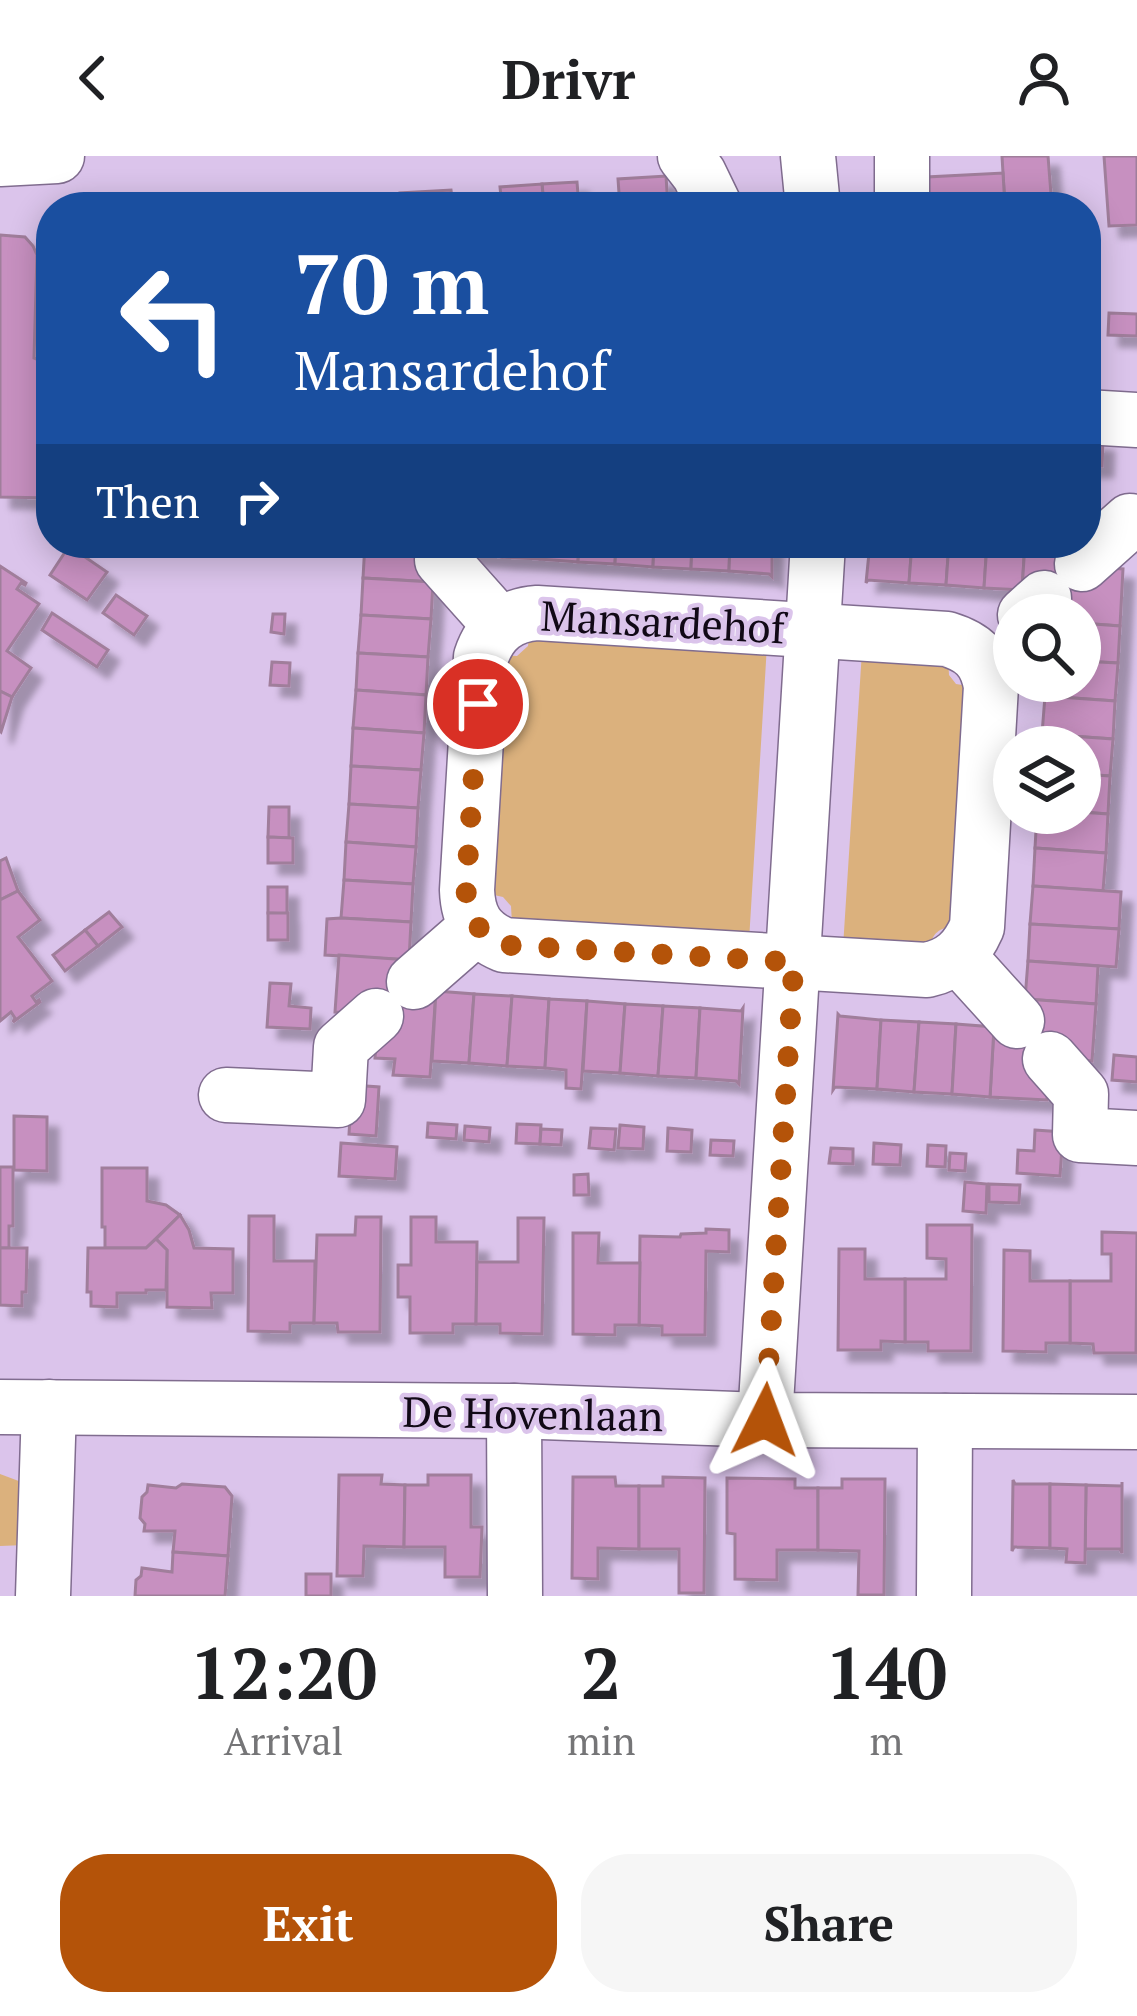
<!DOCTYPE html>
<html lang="en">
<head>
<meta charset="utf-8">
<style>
	:root { --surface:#fff; --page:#f6f6f6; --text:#202124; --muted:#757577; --accent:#b45309 }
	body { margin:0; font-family:"PT Serif",serif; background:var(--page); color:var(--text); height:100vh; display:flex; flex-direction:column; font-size:45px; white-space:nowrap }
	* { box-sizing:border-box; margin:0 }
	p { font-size:39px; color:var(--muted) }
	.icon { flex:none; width:66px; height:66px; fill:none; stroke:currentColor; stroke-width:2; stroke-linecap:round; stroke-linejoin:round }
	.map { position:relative; height:1440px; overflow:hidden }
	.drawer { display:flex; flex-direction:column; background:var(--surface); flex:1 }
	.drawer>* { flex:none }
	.hud { position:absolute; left:36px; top:36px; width:1065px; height:366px; border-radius:48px; box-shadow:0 6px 30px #0003; background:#1a4fa0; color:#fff; overflow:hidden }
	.buttons { position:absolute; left:993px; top:438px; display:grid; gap:24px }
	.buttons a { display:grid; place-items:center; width:108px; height:108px; border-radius:50%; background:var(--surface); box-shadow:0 6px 30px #0003; font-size:60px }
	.pin { position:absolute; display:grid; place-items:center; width:102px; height:102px; color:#fff; margin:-51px; border:6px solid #fff; border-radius:50%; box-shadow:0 3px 12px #0007 }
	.me { position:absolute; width:132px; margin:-66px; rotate:3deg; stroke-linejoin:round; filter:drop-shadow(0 0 9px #0008) }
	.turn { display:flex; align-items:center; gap:42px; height:252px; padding:0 60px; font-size:54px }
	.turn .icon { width:156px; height:156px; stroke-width:2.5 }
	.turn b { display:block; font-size:84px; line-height:102px }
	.then { display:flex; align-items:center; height:114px; padding:0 60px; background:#0003; gap:24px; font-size:45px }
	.eta { display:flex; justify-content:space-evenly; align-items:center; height:204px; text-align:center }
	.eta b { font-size:72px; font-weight:800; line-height:84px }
	.cta { display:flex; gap:24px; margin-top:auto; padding:24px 60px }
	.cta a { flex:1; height:138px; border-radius:48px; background:var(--accent); color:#fff; font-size:48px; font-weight:800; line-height:138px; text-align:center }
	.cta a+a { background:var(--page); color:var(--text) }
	header { display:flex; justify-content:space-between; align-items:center; height:156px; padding:0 60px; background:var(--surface); font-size:54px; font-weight:800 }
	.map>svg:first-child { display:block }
</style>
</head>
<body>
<header><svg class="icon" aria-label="back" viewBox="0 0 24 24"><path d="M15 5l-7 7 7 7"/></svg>Drivr<svg class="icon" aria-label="person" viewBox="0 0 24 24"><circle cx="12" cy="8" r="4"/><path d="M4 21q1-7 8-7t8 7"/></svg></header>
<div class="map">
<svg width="1137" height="1440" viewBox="0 0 1137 1440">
	<defs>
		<filter id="shadow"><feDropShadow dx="11" dy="11" stdDeviation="3" flood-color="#0004"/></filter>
	</defs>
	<rect width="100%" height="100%" fill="#dbc4eb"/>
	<g fill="#dbb17d">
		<path d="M530,475L767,489L749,785L512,768L511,750L503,741L485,737L501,499L517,500L528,490Z"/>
		<path d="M862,495L948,501L949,519L956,528L975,531L957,770C938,772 933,776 928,795L843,791Z"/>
		<path d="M0,1318L24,1327L25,1389L0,1390Z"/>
	</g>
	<g fill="#c790c0" stroke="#a07e9b" stroke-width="3" filter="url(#shadow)">
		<path d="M1002,0H1048L1052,51H1005Z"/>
		<path d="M1104,0H1137V69L1109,70Z"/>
		<path d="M1003,17L1005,51H936V46L929,47L927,21Z"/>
		<path d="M666,20L668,51H620L618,23Z"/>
		<path d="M577,26L579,51H544L542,28Z"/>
		<path d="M542,28L544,51H502L500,31Z"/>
		<path d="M451,34L453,51H401L400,37Z"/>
		<path d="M361,39L362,51H304L303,43Z"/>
		<path d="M0,79L25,81L33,90L37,99L34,202L51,209V342L0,341Z"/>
		<path d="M1109,157L1137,158V180L1108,179Z"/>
		<path d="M1086,284L1103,285L1102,310H1086Z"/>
		<path d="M365,387H427L433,426L363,422Z"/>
		<path d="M465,387H503L502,401L464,398Z"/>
		<path d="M503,387H541L540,403L502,401Z"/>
		<path d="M541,387H579L578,406L540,403Z"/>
		<path d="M579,387H616L615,408L578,406Z"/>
		<path d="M616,387H654L653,411L615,408Z"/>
		<path d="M654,387H692L691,413L653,411Z"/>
		<path d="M692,387H730L729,415L691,413Z"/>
		<path d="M730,387H772V421L769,418L729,415Z"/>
		<path d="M870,387H912L909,427L868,424L866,427Z"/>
		<path d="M912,387H949L946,429L909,427Z"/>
		<path d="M949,387H987L984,432L946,429Z"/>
		<path d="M987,387H1025L1022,434L984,432Z"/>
		<path d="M1025,387H1082L1081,395L1044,442L1022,434Z"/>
		<path d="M69,390L107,416L87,444L50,419Z"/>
		<path d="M0,410L26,427L25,429L21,427L17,433L39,448L7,495L31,512L12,541L0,535Z"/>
		<path d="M1096,411L1123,413L1120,470L1080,467V459H1050L1044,442Z"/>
		<path d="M363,422L433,426L431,463L361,459Z"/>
		<path d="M116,439L147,460L134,479L103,457Z"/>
		<path d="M52,457L108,494L97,511L42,474Z"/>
		<path d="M273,458H285L284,478L271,476Z"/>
		<path d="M361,459L431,463L428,501L358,497Z"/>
		<path d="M1080,467L1120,470L1118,507L1080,505Z"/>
		<path d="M358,497L428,501L426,539L356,534Z"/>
		<path d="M1080,505L1118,507L1115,545L1045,540L1046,525H1080Z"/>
		<path d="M272,506L290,507L289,530L270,529Z"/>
		<path d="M356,534L426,539L424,577L353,572Z"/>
		<path d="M0,535L12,541L1,576L0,575Z"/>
		<path d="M1045,540L1115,545L1113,583L1042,578Z"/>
		<path d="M353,572L424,577L421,614L351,610Z"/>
		<path d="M1042,578L1113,583L1110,620L1080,618V591H1042Z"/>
		<path d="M351,610L421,614L418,652L349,648Z"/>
		<path d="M1080,618L1110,620L1108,658L1080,656Z"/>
		<path d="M349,648L418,652L416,691L346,686Z"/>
		<path d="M269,651H289V682L268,681Z"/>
		<path d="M1080,656L1108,658L1106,697L1035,692L1037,657Z"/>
		<path d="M268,681L293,682V707H268Z"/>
		<path d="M346,686L416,691L413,728L344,724Z"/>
		<path d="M1035,692L1106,697L1103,735L1033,730Z"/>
		<path d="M6,702L18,735L0,744V705Z"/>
		<path d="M344,724L413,728L411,766L341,762Z"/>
		<path d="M1033,730L1121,736L1119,773L1030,768Z"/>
		<path d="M268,731H287V758L268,757Z"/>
		<path d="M18,735L40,764L18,781L52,825L32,840L36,846L39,844L40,846L13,866L15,862L11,856L0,865V744Z"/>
		<path d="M109,756L122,771L98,790L85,774Z"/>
		<rect x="268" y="757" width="20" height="27"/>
		<path d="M341,762L411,766L409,804L325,799L327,763Z"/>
		<path d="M1030,768L1119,773L1116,811L1028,805Z"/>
		<path d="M85,774L98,790L65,815L53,799Z"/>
		<path d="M339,799L409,804L414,826L363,858L335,856Z"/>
		<path d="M1028,805L1098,810L1096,848L1025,843Z"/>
		<path d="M414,826L436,835L430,921L393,919L395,903L375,902L377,874Z"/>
		<path d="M270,827L291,828L289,850L311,852L310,873L267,871Z"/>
		<path d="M436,835L474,838L469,907L432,905Z"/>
		<path d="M474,838L512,840L507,910L469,907Z"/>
		<path d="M512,840L549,843L545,912L507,910Z"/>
		<path d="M549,843L587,845L581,933L566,932V914L545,912Z"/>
		<path d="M1025,843L1096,848L1092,905L1064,902L1017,865Z"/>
		<path d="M587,845L625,848L620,917L583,915Z"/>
		<path d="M625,848L663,850L658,920L620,917Z"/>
		<path d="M663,850L700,852L696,922L658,920Z"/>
		<path d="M700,852L741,855L743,852L739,928L736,925L696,922Z"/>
		<path d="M838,858L840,860L881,864L877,933L835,931L833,934Z"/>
		<path d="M881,864L919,866L914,936L877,933Z"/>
		<path d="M1017,865L1048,916L1047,944L990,941L994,871Z"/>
		<path d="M919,866L956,868L952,938L914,936Z"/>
		<path d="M956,868L994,871L990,941L952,938Z"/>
		<path d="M1114,899L1137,901V926L1112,924Z"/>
		<path d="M352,929L379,931L376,980L349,978Z"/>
		<path d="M14,960L47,961V1015L14,1014Z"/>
		<path d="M428,967L457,969L456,983L427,981Z"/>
		<path d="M517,968L541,969L540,988L516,987Z"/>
		<path d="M620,969L644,971L643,993L618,992Z"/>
		<path d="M465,970L490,972L489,986L464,984Z"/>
		<path d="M591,972L616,973L614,994L589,992Z"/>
		<path d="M668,972L692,974L691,996L667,995Z"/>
		<path d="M541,973L562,974L561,989L540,988Z"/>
		<path d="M1035,974L1063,976L1060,1020L1017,1017L1018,994L1034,995Z"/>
		<path d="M711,984L734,985L733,1000L710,999Z"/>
		<path d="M341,987L397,991L395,1023L339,1020Z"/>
		<path d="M874,987L901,989L900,1009L873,1008Z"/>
		<path d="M928,989L946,990L945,1011L927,1010Z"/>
		<path d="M831,992L853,993V1008L829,1007Z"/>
		<path d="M950,997L966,998L965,1015L949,1014Z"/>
		<path d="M0,1011H13V1070H9V1092H0Z"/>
		<path d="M102,1012H147V1045L166,1049L180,1059L146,1092H105V1071H102Z"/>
		<path d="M588,1018L589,1039H574V1019Z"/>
		<path d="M965,1026L987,1028L986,1057L963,1055Z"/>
		<path d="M989,1028L1020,1029L1019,1047L989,1046Z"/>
		<path d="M180,1059L189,1074L194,1092L233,1093V1137H211L212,1152L167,1151V1094L156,1083Z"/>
		<path d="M249,1060H274V1105H315L314,1167H290V1176L248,1175Z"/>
		<path d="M356,1061H381L380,1176H338L337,1167H314L317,1079H355Z"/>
		<path d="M411,1061H436V1086H477L476,1168H453V1177H410V1141H398V1109H411Z"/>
		<path d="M518,1062H544L542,1178L500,1177V1168H476L477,1106H518Z"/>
		<path d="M927,1069H972L971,1195H928V1186H905V1123H946V1103L927,1102Z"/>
		<path d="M706,1073L729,1074V1096L706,1095L705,1179H662V1170L639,1169L640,1080L680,1081L681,1078L706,1077Z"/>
		<path d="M1102,1076L1137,1077L1136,1197H1094L1093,1188L1070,1187V1125H1111V1098H1102Z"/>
		<path d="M573,1077H599L598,1107H640L639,1169H615V1179L573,1178Z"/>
		<path d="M156,1083L167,1094L166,1134H146V1137H117V1151L91,1150V1136H87L88,1092H146Z"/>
		<path d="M0,1092H27L26,1136H22V1150L0,1149Z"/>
		<path d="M839,1093H865V1123H905V1186L881,1185V1194H838Z"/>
		<path d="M1004,1094L1030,1095V1125H1070V1187H1046V1196L1003,1195Z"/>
		<path d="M339,1319H382L381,1328L405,1329L404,1391L364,1390L363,1420H337Z"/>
		<path d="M428,1319H471V1371H482L480,1421H445V1391H404L405,1329H428Z"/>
		<path d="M573,1321H615L616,1330H639V1393L598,1392V1423L572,1422Z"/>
		<path d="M663,1321L705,1322L704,1437H679V1393H639V1330H663Z"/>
		<path d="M727,1322L795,1323V1332H818V1394H777V1424L735,1423V1378L727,1377Z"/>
		<path d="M842,1323H885L884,1439H858L859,1395L818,1394V1332H842Z"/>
		<path d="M1013,1324L1015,1328H1050V1392L1014,1391L1012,1395Z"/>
		<path d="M1122,1326V1397L1120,1393H1085L1086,1329L1122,1330Z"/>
		<path d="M182,1328L225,1331L232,1340L228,1400L173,1396L175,1375H144L145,1368L140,1362L142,1341L147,1336L148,1329L176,1332Z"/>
		<path d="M1050,1328L1086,1329L1085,1407L1066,1406L1067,1393L1050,1392Z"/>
		<path d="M173,1396L228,1400L225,1440H135L136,1424L141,1420L142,1412L172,1416Z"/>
		<rect x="306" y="1418" width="25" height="22"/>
	</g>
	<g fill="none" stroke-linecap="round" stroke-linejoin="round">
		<g stroke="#806c8f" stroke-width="57">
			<g id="minor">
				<path d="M685,0L699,18L715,51"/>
				<path d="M808,0L813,51"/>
				<path d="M902,0V51"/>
				<path d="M0,3L57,0"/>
				<path d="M1086,261L1137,264"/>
				<path d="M442,404L500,469"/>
				<path d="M1082,408L1130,365L1137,366"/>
				<path d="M537,457L947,483C973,491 986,502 991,530L977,771C966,796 953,808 927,814L504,789C478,778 468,762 467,734L481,501C490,474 508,459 537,457Z"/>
				<path d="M1025,459L1044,442"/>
				<path d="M959,801L1017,865"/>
				<path d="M414,826L477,771"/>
				<path d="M1050,903L1081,938L1080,979L1137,982"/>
				<path d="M226,939L338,944L341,891L376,860"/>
				<path d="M0,1251L514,1255L765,1264L1137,1266"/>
				<path d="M514,1255L515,1440"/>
				<path d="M765,1264L818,387"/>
				<path d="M43,1440L49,1251"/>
				<path d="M944,1440L945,1265"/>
			</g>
		</g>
		<use href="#minor" stroke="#fff" stroke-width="54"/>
	</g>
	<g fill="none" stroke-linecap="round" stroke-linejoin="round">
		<path stroke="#b45309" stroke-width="21" stroke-dasharray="0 37.8" d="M478,548L466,734C468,762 479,778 504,789L794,806L765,1264"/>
	</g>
	<g text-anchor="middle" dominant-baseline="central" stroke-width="9" stroke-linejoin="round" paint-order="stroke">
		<g font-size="42" fill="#110916" stroke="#dbc4eb">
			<text transform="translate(663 465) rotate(3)">Mansardehof</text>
			<text transform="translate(533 1257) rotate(1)">De Hovenlaan</text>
		</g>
	</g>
</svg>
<div class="buttons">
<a><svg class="icon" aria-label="search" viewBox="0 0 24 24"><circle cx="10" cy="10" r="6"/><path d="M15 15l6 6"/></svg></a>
<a><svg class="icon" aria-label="layers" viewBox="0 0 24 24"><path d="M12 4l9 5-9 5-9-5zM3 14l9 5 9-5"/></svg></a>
</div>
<div class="pin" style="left:478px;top:548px;background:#d93025"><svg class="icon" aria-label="arrive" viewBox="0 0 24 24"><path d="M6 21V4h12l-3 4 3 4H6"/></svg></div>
<svg class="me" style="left:765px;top:1264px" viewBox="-20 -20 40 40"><path d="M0-17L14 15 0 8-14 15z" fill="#b45309" stroke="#fff" stroke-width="4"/></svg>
<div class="hud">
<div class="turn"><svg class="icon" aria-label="left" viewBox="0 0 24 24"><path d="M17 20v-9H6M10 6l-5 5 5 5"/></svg><div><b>70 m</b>Mansardehof</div></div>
<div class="then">Then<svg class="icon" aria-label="right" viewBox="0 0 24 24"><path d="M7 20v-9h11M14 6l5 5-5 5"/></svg></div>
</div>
</div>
<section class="drawer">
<div class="eta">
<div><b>12:20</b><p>Arrival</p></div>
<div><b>2</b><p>min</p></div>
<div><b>140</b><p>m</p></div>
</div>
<div class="cta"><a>Exit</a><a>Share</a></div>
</section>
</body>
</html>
